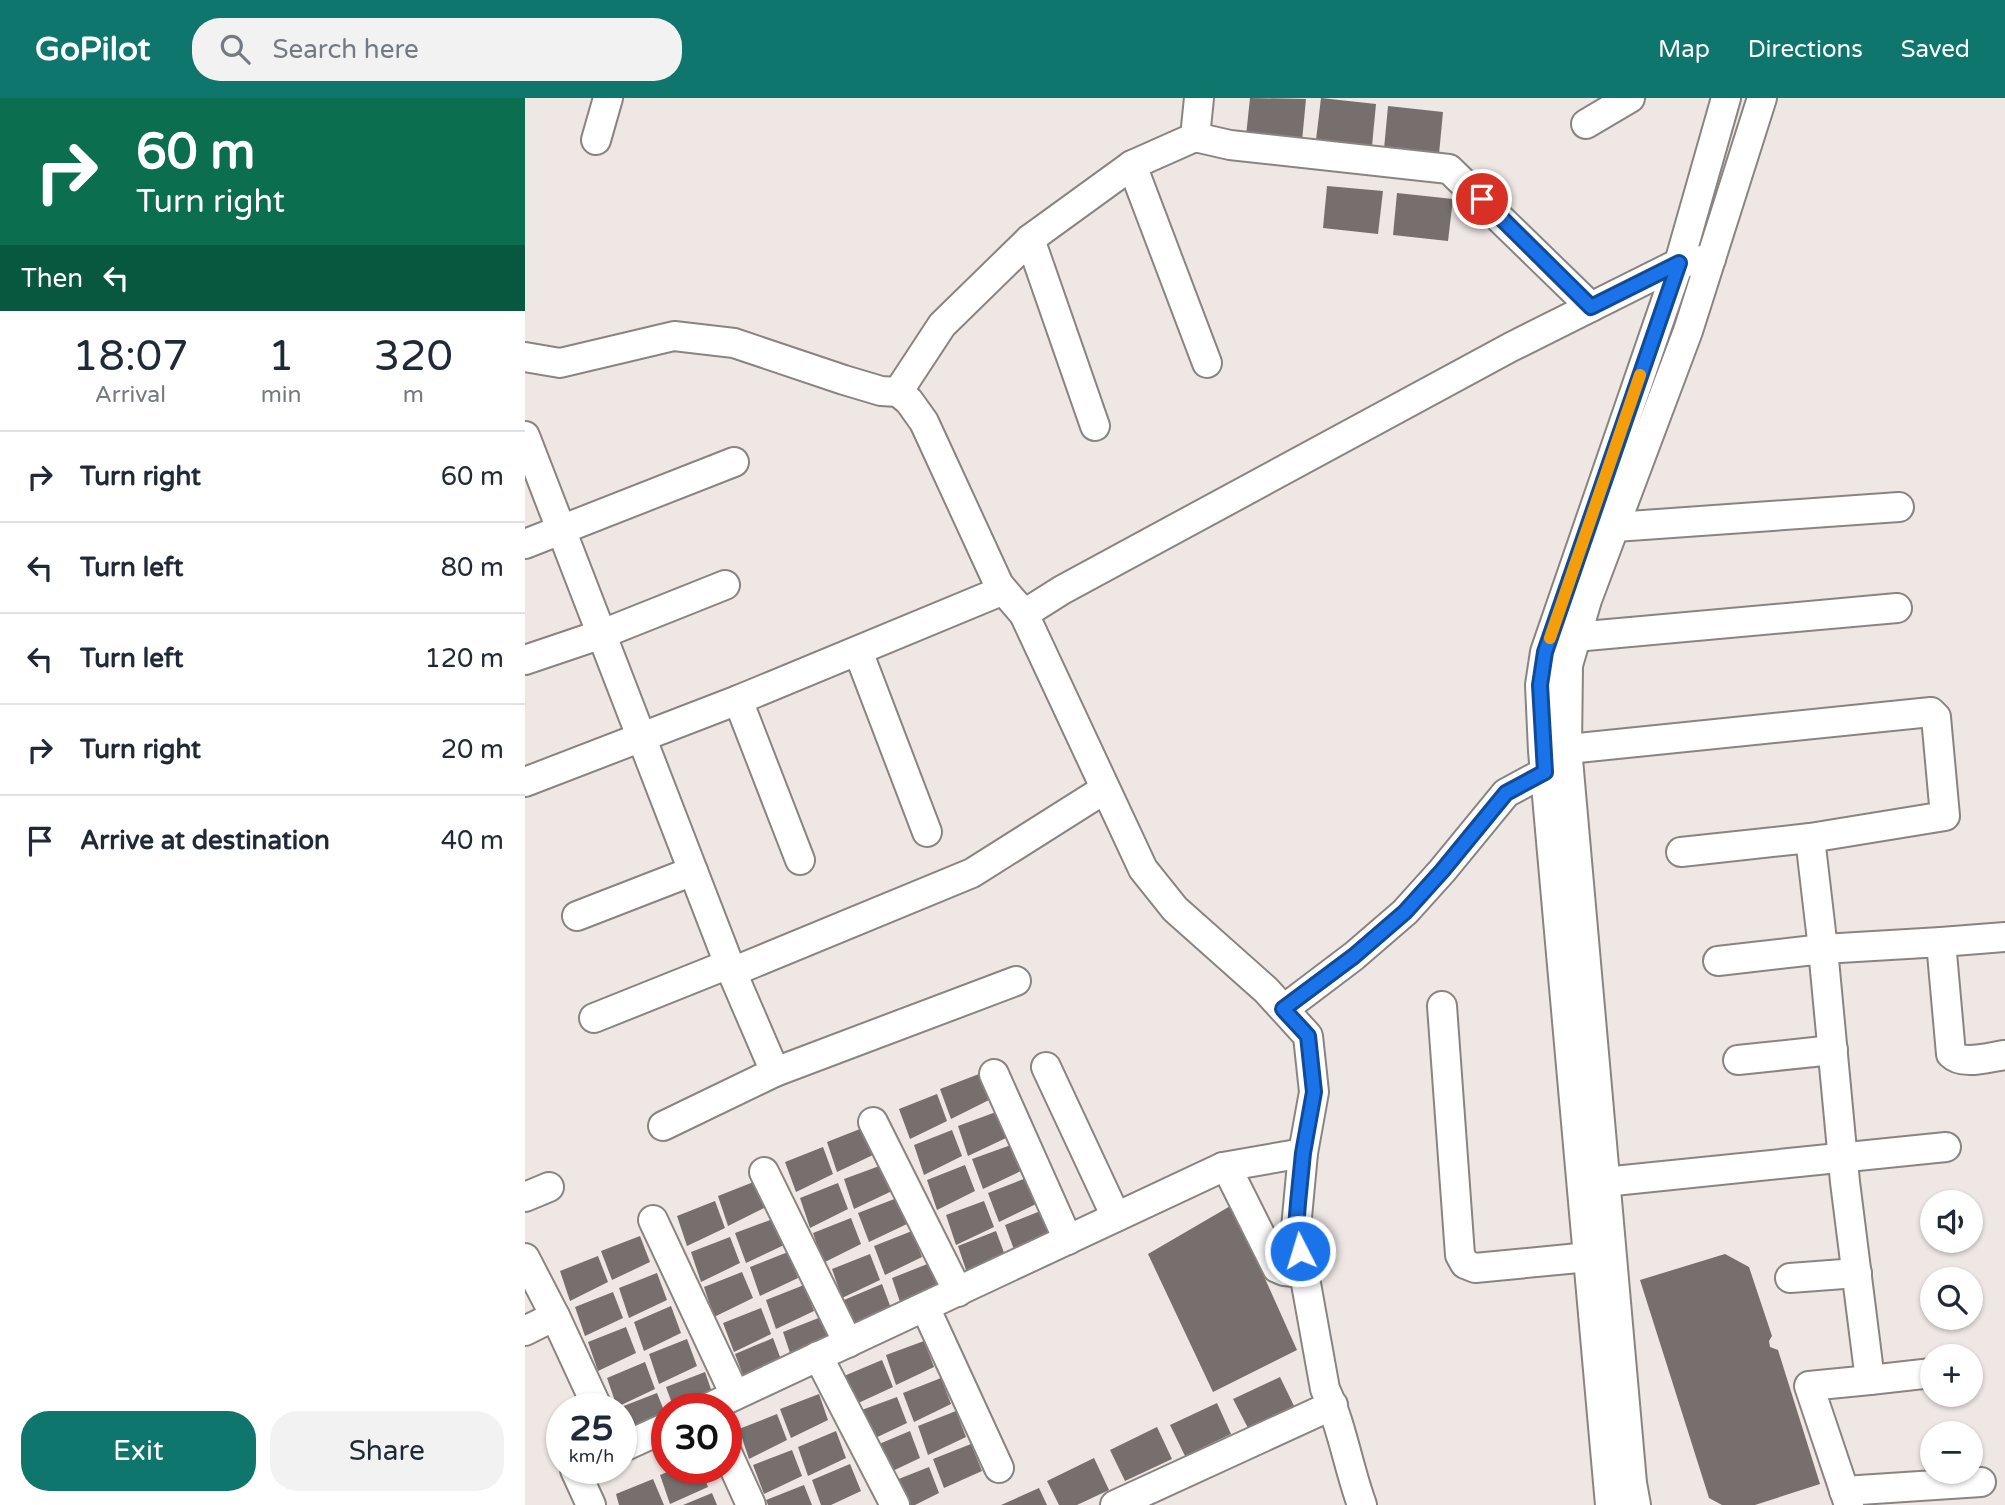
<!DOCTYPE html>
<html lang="en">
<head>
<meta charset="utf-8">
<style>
	:root { --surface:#fff; --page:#f2f2f3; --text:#1f2937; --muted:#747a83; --line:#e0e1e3; --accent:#0f766e }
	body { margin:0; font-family:"Varela Round",sans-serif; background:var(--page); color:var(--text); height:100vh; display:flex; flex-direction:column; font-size:26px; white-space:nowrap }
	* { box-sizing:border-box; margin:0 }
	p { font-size:23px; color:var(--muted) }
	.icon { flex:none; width:38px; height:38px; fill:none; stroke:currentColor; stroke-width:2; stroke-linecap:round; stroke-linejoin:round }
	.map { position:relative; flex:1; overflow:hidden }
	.sheet { display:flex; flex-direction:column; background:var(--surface); width:525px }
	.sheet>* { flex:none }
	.top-card { background:#0b6e4f; color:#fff; overflow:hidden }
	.tools { position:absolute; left:1395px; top:1092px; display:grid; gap:14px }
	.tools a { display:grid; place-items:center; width:63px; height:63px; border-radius:50%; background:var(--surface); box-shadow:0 2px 5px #0004; font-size:35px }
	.speed { position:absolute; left:21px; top:1295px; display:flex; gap:14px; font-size:35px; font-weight:700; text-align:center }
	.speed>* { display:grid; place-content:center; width:91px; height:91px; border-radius:50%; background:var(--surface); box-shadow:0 2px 5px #0004; line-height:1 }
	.speed small { font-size:18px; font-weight:400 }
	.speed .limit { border:10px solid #d22; background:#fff; color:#111 }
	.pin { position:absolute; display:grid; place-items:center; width:60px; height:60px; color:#fff; margin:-30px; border:4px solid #fff; border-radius:50%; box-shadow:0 2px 7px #0007 }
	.me { position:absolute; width:77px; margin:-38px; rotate:355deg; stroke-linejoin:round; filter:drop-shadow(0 0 5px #0008) }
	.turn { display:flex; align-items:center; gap:24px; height:147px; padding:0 21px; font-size:32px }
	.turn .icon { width:91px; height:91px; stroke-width:2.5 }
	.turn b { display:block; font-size:49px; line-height:60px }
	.then { display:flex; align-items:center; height:66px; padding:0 21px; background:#0003; gap:14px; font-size:26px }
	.eta { display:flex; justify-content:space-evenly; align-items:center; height:119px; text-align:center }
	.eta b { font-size:42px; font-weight:600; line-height:49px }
	.action { display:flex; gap:14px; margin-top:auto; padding:14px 21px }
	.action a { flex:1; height:80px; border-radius:28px; background:var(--accent); color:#fff; font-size:28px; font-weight:600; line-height:80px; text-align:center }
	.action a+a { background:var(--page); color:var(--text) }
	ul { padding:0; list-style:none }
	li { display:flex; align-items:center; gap:21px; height:91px; padding:0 21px; border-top:2px solid var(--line) }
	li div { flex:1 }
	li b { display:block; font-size:26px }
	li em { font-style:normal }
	header { display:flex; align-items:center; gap:42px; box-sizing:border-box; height:98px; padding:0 35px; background:var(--accent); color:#fff }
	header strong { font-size:33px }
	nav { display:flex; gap:38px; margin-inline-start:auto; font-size:24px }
	.search { width:490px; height:63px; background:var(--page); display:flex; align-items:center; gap:18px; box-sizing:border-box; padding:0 24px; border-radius:28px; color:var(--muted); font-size:26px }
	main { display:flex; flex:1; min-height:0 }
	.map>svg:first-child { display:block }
</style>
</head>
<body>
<header>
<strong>GoPilot</strong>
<div class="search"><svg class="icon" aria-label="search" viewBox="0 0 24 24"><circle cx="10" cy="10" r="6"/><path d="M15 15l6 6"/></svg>Search here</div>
<nav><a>Map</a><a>Directions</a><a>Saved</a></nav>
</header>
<main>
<section class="sheet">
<div class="top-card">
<div class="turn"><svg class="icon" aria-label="right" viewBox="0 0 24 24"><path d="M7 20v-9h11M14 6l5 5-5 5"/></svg><div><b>60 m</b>Turn right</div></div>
<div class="then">Then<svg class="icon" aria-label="left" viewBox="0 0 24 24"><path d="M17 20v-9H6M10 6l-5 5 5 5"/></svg></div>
</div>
<div class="eta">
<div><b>18:07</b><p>Arrival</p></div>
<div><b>1</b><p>min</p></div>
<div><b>320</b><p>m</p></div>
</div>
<ul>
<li><svg class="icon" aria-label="right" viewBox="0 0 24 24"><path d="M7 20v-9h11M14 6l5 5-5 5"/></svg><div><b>Turn right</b></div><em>60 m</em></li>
<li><svg class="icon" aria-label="left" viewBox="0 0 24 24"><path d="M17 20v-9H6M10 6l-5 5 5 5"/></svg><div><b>Turn left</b></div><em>80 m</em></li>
<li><svg class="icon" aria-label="left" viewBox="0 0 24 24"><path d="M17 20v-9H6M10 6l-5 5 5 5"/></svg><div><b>Turn left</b></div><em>120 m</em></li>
<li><svg class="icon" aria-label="right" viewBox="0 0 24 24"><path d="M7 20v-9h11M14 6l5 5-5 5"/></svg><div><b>Turn right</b></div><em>20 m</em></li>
<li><svg class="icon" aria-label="arrive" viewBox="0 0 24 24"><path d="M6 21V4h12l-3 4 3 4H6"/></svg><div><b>Arrive at destination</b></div><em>40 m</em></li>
</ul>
<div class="action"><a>Exit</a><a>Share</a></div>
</section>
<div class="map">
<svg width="1480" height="1407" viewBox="0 0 1480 1407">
	<rect width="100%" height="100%" fill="#eee7e4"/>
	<g fill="#766f6d">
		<path d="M725,0L781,1L777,43L721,38Z"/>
		<path d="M796,0L851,6L847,48L791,42Z"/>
		<path d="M863,8L918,14L914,56L859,51Z"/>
		<path d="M802,88L858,93L853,136L798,130Z"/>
		<path d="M872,95L928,101L923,143L868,137Z"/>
		<path d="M454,976L464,1002L426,1021L415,991Z"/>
		<path d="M412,996L422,1023L385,1041L374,1011Z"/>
		<path d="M471,1014L481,1040L443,1058L433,1028Z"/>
		<path d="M340,1029L350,1056L312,1074L302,1044Z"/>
		<path d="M427,1032L437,1058L399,1077L389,1047Z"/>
		<path d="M486,1047L496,1073L458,1091L447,1061Z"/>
		<path d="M298,1049L308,1076L271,1094L260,1064Z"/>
		<path d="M357,1067L367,1093L329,1111L319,1081Z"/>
		<path d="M440,1067L450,1093L412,1112L402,1082Z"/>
		<path d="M501,1080L511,1106L474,1124L463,1095Z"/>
		<path d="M231,1083L241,1109L203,1128L193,1098Z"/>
		<path d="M313,1085L323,1111L285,1130L275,1100Z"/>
		<path d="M372,1100L382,1126L344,1144L333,1115Z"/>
		<path d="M190,1103L200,1130L162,1148L152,1118Z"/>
		<path d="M459,1103L469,1129L431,1147L421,1117Z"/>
		<path d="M707,1107L772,1252L688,1294L623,1156Z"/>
		<path d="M518,1112L528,1138L491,1157L480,1127Z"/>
		<path d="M326,1120L336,1146L298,1165L288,1135Z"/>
		<path d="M248,1121L259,1147L221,1165L210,1135Z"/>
		<path d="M387,1133L397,1159L360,1177L349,1148Z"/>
		<path d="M471,1133L481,1160L443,1178L433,1148Z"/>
		<path d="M115,1138L125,1164L87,1182L76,1153Z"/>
		<path d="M205,1139L215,1165L176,1184L166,1154Z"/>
		<path d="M263,1154L273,1180L235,1198L225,1169Z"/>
		<path d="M345,1156L355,1182L317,1200L307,1171Z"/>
		<path d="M1200,1156L1224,1169L1247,1238L1244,1243L1245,1249L1253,1252L1295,1386L1230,1407H1197L1184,1400L1115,1182Z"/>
		<path d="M73,1158L83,1184L45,1203L35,1173Z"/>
		<path d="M405,1165L414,1191L377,1210L367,1180Z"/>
		<path d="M217,1174L228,1200L189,1219L179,1189Z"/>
		<path d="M132,1175L142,1202L104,1220L94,1190Z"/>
		<path d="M357,1186L367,1213L329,1231L319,1202Z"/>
		<path d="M279,1187L289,1213L251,1231L241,1202Z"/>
		<path d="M88,1194L98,1220L60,1238L50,1209Z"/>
		<path d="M146,1208L156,1235L119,1253L109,1224Z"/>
		<path d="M236,1210L246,1236L209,1254L198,1225Z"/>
		<path d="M296,1219L306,1245L268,1264L258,1234Z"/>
		<path d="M101,1229L111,1255L73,1273L63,1244Z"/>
		<path d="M248,1240L258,1267L221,1285L210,1256Z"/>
		<path d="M162,1241L172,1268L134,1286L124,1256Z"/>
		<path d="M399,1243L409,1269L371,1287L361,1257Z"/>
		<path d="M357,1262L368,1289L329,1307L319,1278Z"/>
		<path d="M120,1264L130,1291L92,1309L82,1280Z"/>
		<path d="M180,1274L189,1300L167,1311H149L141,1289Z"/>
		<path d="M755,1279L770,1310L724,1332L708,1301Z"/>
		<path d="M416,1280L426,1306L389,1324L378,1295Z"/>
		<path d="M132,1295L142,1320L104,1340L96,1317V1309Z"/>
		<path d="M294,1296L303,1322L266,1340L255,1311Z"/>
		<path d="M372,1299L382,1325L344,1343L334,1313Z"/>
		<path d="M692,1305L706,1336L660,1358L645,1327Z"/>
		<path d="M431,1313L441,1339L403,1357L393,1328Z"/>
		<path d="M252,1316L262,1342L224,1361L214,1331Z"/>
		<path d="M632,1329L647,1361L600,1383L585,1352Z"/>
		<path d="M311,1333L321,1360L283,1378L273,1349Z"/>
		<path d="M385,1333L395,1360L357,1378L347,1349Z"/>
		<path d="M446,1346L457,1373L419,1390L408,1361Z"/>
		<path d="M267,1352L277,1378L239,1396L228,1367Z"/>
		<path d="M569,1360L584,1392L552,1407H534L522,1383Z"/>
		<path d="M325,1366L336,1393L306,1407H296L287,1382Z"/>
		<path d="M404,1369L414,1395L390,1407H374L366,1384Z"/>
		<path d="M152,1370H176L183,1389L145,1406L135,1377Z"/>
		<path d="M128,1381L139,1407H94L91,1396Z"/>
		<path d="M279,1387L287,1407H243L241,1402Z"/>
		<path d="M514,1390L522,1407H476Z"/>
		<path d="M187,1395L192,1407H158Z"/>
	</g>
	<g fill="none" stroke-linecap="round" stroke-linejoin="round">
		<g stroke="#8a8481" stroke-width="32">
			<g id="minor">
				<path d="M1061,26L1105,0"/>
				<path d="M670,39L705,47L924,71L1066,209"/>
				<path d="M71,42L83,0"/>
				<path d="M607,67L682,265"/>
				<path d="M505,141L570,328"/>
				<path d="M0,259L35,265L149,238L209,245L319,282L356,293L373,294L384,303L399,324L474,487L499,516"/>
				<path d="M373,294L417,227L505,141L607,67L670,39L674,0"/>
				<path d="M0,338L207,874L250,974L491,883"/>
				<path d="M1090,429L1374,409"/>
				<path d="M0,446L209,364"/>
				<path d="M1050,539L1372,510"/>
				<path d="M333,553L402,734"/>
				<path d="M0,562L77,536L200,487"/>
				<path d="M213,602L275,762"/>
				<path d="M1024,653L1406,614L1411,619L1420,718L1285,740L1298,851L1416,844L1426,956C1438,968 1464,959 1480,957"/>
				<path d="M0,684L213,602L469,496L474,487"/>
				<path d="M1156,754L1285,740"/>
				<path d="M52,818L168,773"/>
				<path d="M1416,844L1480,839"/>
				<path d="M1193,863L1298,851L1320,1084L1345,1282L1284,1288L1324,1407"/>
				<path d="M207,874L447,775L580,691"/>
				<path d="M917,908L935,1157L940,1166L950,1170L1064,1159"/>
				<path d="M759,911L829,858L880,814L917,773L981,695L1020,674"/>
				<path d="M69,920L204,866"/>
				<path d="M1213,962L1308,952"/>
				<path d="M521,969L591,1119"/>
				<path d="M469,976L543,1142"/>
				<path d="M348,1024L433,1194"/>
				<path d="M138,1028L250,974"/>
				<path d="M698,1069L778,1055"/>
				<path d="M239,1074L323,1245"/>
				<path d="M1065,1094L1079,1084L1421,1049"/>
				<path d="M0,1099L24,1089"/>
				<path d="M128,1122L210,1297"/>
				<path d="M0,1160L30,1218"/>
				<path d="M1265,1180L1332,1175"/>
				<path d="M400,1209L474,1370"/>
				<path d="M0,1233L30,1218L73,1311"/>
				<path d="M293,1258L370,1407"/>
				<path d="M1345,1282L1407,1275"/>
				<path d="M181,1311L698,1069L703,1072L752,1170L759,1173L779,1175"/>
				<path d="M96,1350L142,1329"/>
				<path d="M201,1352L226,1407"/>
				<path d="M53,1370L50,1372L66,1407"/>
				<path d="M1319,1393L1456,1384"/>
				<path d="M590,1407L808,1307"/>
				<path d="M837,1407C823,1369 817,1327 800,1291L771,1130L778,1055L789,994L783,938L741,892L650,811L618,771L499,516L537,492L986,249L1154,165L1186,161"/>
				<path d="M1085,1407L1018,653L1015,587L1020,554L1154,165L1201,0"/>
				<path d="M1111,1407L1107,1385L1042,650L1043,567L1062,502L1163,233L1237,0"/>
			</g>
		</g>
		<use href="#minor" stroke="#fff" stroke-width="28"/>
	</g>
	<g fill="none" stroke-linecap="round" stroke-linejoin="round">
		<g stroke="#114b97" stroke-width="18">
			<path id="route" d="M775,1153L771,1130L773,1105L778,1055L789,994L783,938L758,911L829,858L880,814L917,773L981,695L1020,674L1015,587L1020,554L1154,165L1066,209L957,101"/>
		</g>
		<use href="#route" stroke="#1a73e8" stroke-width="12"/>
		<path stroke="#f59e0b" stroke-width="12" d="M1025,540L1115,277"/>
	</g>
</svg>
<div class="tools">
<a><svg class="icon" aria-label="sound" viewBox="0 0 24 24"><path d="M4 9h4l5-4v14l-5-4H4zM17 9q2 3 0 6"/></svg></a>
<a><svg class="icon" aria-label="search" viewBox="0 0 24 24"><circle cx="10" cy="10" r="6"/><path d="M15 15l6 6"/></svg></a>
<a>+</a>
<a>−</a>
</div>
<div class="speed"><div>25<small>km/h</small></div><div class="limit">30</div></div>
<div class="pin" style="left:957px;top:101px;background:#d93025"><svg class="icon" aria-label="arrive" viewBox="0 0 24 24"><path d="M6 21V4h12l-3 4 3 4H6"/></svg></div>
<svg class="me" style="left:775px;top:1153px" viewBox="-20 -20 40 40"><circle r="17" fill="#1a73e8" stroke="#fff" stroke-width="3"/><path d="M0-11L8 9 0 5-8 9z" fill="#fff"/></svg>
</div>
</main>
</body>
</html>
